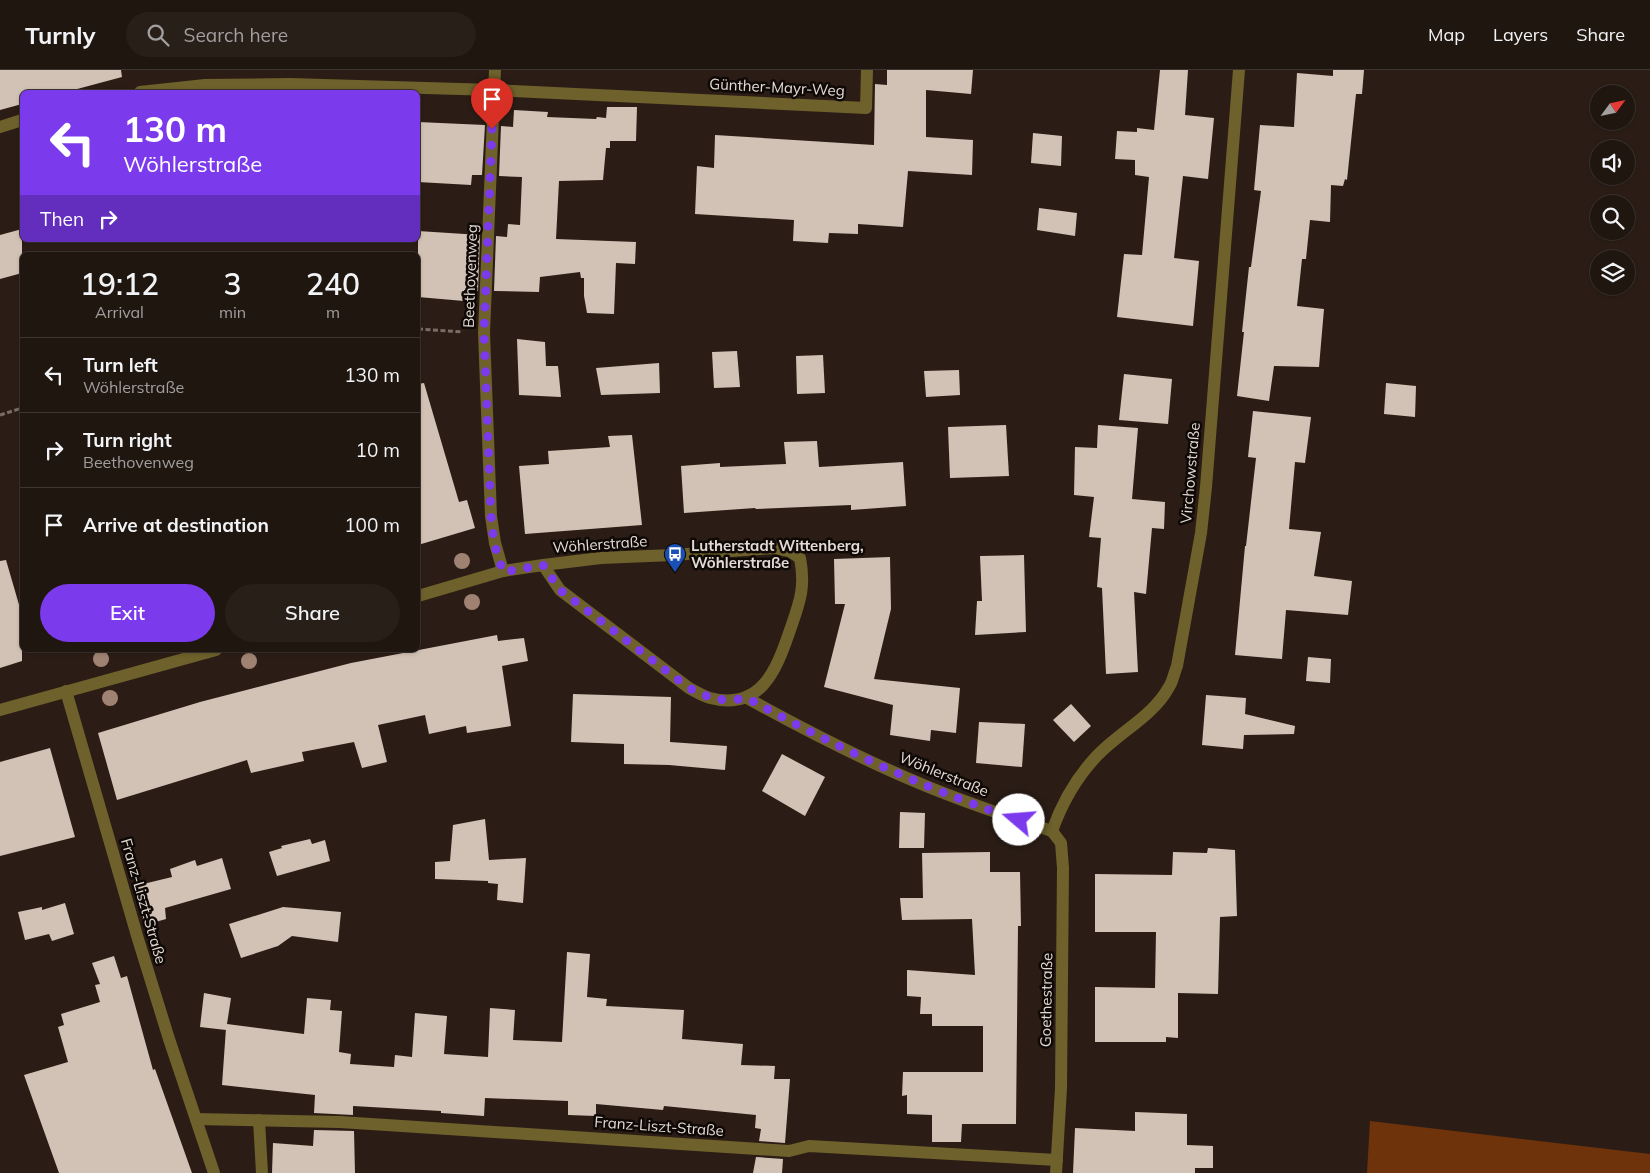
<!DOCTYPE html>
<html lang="en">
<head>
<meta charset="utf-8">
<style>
	:root { --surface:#201610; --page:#281f19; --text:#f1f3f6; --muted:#a29f9f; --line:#3d3530; --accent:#7c3aed }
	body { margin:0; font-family:Mulish,sans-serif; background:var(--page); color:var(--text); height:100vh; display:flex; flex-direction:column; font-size:19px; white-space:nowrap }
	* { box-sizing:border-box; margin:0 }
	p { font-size:16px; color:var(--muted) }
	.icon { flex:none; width:28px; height:28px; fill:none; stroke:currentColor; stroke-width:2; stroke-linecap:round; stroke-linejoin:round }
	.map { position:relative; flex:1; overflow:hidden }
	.sheet { position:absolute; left:20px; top:182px; width:400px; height:400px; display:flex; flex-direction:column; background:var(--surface); border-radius:8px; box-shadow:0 1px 4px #0004,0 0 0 1px var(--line) }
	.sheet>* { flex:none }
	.hud { position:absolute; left:20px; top:20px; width:400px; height:152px; border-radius:8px; box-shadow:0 1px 4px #0004,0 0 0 1px var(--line); background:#7c3aed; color:#fff; overflow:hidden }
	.needle { width:32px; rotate:57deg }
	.fabs { position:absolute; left:1590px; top:15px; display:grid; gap:10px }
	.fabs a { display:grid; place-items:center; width:45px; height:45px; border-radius:50%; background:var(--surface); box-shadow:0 1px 4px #0004,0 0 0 1px var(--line); font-size:25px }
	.pin { position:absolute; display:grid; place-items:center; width:42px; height:42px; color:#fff; margin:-51px -21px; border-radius:50% 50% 50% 0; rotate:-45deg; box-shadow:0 0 5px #0007 }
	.pin .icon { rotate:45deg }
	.me { position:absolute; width:55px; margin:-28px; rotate:288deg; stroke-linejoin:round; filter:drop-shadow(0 0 4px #0008) }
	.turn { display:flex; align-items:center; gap:18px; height:105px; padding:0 20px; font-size:22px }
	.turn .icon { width:65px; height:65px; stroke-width:2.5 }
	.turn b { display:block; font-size:35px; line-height:42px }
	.then { display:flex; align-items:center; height:48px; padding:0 20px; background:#0003; gap:10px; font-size:19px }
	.eta { display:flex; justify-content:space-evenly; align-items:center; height:85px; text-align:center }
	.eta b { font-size:30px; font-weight:600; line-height:35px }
	.action { display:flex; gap:10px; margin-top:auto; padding:10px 20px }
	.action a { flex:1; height:58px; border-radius:30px; background:var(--accent); color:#fff; font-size:20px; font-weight:600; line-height:58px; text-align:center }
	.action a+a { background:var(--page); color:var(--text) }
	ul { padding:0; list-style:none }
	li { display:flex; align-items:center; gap:15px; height:75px; padding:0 20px; border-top:1px solid var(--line) }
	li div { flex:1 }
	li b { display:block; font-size:19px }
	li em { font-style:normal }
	header { display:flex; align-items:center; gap:30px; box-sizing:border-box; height:70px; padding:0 25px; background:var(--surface); border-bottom:1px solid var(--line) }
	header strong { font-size:24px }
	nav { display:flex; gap:28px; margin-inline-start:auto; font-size:18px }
	.search { width:350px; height:45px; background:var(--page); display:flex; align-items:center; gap:12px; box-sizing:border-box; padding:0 18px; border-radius:28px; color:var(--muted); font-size:19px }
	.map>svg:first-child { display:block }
</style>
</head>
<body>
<header>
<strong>Turnly</strong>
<div class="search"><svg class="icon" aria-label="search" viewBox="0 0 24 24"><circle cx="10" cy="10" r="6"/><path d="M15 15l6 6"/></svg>Search here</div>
<nav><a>Map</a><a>Layers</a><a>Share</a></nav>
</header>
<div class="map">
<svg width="1650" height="1103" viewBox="0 0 1650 1103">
	<rect width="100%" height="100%" fill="#2b1d16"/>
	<path fill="#6e330a" d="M1370,1051L1650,1084V1103H1367Z"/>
	<g fill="#d2c2b5">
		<path d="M0,0H121L122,7L66,22H22V34L0,40Z"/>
		<path d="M887,0H973L971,24L926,20V67L973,70L972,105L908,101L903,157L858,154V164L829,163L828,173L793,171L794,150L695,144L697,96L714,98L715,65L874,75L875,14L887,15Z"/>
		<path d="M1160,0H1188L1185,45L1214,48L1208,109L1183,106L1174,188L1199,191L1193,256L1117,247L1124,184L1142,185L1149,107L1135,105V90L1115,89L1117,61L1137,62V58L1154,60Z"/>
		<path d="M1333,0H1364L1362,24H1356L1347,110L1345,109L1343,116L1331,115L1330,152L1310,150L1306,189H1302L1297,236L1324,239L1319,297L1274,296L1269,331L1237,326L1244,262H1242L1249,197H1251L1261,121L1254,120L1260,55L1294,57L1297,3L1333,6Z"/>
		<path d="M607,37H637L636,71H610V78H606L603,110L559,111L556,169L636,172L635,194L616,193L614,244L587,243L584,226V208H581L580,202L540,207L539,222L494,221L496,166L507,167L508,154L520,155L522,107L499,106L501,56L513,57L514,40L548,42L547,47L596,49L597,47L606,48Z"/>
		<path d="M418,52L485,55L482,105H472L471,115L418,112Z"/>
		<path d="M1033,63L1062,66L1061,96L1031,93Z"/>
		<path d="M1039,138L1077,143L1075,166L1037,160Z"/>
		<path d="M22,159V203L0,209V165Z"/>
		<path d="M418,161L480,165L478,221L464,220V231L418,227Z"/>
		<path d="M517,269L545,272L546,296H558L561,327L519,325Z"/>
		<path d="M737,281L740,317L714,318L712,282Z"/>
		<path d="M823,285L825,323L797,324L796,286Z"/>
		<path d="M659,293L660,323L601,325L596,298Z"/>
		<path d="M959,300L960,325L926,327L924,301Z"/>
		<path d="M1124,304L1172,309L1168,354L1119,350Z"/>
		<path d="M424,313L459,432L467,430L475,458L418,475V314Z"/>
		<path d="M1386,313L1416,316L1415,347L1384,344Z"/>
		<path d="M1253,341L1311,347L1305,393L1295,392L1289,459L1321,462L1314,506L1352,511L1348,545L1286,540L1282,589L1235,585L1245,476H1246L1256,388L1248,387Z"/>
		<path d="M1006,355L1009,406L950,408L948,357Z"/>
		<path d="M1098,355L1138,358L1132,429L1165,432L1164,459L1152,458L1146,524L1134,522L1138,602L1106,604L1102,518L1097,517L1101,468L1089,467L1094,427L1074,425L1075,377L1097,378Z"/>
		<path d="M632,365L642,455L525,464L519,396L549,394L548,381L610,377L608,366Z"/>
		<path d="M817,371L819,397L903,392L906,436L851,440V435L756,439L755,438L684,443L681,396L720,393V397L786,394L784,372Z"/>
		<path d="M1024,485L1026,562L975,565L977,531H982L980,486Z"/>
		<path d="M890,487L891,539L874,609L960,618L956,663L931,660L930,671L890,665L893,635L824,617L845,534H835L834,489Z"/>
		<path d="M6,490L22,545V591L0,598V491Z"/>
		<path d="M497,565L498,571L524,568L528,591L502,596L511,656L467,663L466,656L429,664L425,645L378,655L387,692L362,698L354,672L302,682L304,691L251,703L247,690L117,730L98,663L200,632L351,593Z"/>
		<path d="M1308,587L1331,589L1330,613L1306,611Z"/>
		<path d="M573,624L671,627L670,672L727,676L725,700L669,695L624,694V674L571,672Z"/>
		<path d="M1206,625L1246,628L1245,644L1295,656L1294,664L1244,665L1243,679L1202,675Z"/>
		<path d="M1071,634L1091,656L1074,672L1053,650Z"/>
		<path d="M979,652L1025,654L1022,697L976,693Z"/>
		<path d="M50,678L75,767L0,786V692Z"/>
		<path d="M782,684L825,707L805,746L762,721Z"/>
		<path d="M900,742L925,743L924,778H899Z"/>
		<path d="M485,749L489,790L526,788L523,833L497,830L498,814L488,813V811L435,809V792L450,791L453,755Z"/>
		<path d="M310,769L312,774L325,770L330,791L277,806L269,782L282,778L281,776Z"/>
		<path d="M1208,778L1235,780L1237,846L1220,847L1218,924L1178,923V968L1166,967V972H1095V917L1155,918L1156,862H1095V804L1172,805L1173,782L1207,783Z"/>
		<path d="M990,782V802H1020L1021,856H1018L1016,1054H962L961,1072H932V1045L907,1044V1025L902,1026L903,1002H983V956H932V944H920L921,927L907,926V900L975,905L972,849L902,850L900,828H923L922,783Z"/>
		<path d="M222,788L231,819L165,838L166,849L145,855L135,816L172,807L170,799L195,790L197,796Z"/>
		<path d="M65,833L74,864L52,871L49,864L25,870L18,842L42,837V840Z"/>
		<path d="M283,837L341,842L338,872L292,866L278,876L241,888L229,854Z"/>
		<path d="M567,882L590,884L587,927L607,929L606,936L684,940L682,969L743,974L741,995L775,996L774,1009H790L785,1073L759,1071L761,1059L755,1058L756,1045L664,1036L663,1040L596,1034V1046L568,1045V1031L485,1028L484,1046L441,1043V1041L353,1036V1045L314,1043L315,1025L222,1015L226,958V960L200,957L204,923L231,928L227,954L304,964L307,928L331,930L330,940L342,941L339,982L351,984L350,994L394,997L395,985L412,987L415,943L447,946L444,984L488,987L490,938L515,940L513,970L562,972Z"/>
		<path d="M114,886L121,908L127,906L153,1000L155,999L192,1103H59L45,1064L24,1005L68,992L58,957L64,955L61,944L100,932L95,915L100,914L92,893Z"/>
		<path d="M1135,1042L1187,1044V1075L1213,1076V1098H1195V1103H1073L1075,1058L1135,1061Z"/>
		<path d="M314,1060L354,1061L355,1103H272L273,1073L313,1076Z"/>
		<path d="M756,1087L783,1089L782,1103H753Z"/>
	</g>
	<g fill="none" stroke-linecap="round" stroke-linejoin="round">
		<g stroke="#796d67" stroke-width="3" stroke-dasharray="5 2.5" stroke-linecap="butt">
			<path d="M418,259L463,262"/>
			<path d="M0,345L22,338"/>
		</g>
		<g stroke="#6e612b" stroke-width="12">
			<path d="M495,0L484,263L491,446L495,473L503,501"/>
			<path d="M140,22L205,15L290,14L494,20L866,38L867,0"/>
			<path d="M0,57L22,50"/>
			<path d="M418,526L503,501L543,495L601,488L673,485L774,478L789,481L800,488C806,519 799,534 789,563C776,601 760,641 710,628C703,626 696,622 689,618L560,520L543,495"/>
			<path d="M66,621L138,869L169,969L214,1103"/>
			<path d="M747,628C805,660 865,691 926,716C967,733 1009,747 1052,761"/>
			<path d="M0,640L216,580"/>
			<path d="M1052,761C1062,733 1074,711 1094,689C1117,663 1152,648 1169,617C1173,611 1174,603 1177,596L1201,463L1206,417L1239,0"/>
			<path d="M1052,761L1061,773L1063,798L1061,1018L1056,1103"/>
			<path d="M196,1049L340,1052L789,1081L809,1076L1057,1090"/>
			<path d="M259,1050L262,1103"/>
		</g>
	</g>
	<g fill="#a08273">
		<circle cx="462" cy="491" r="8"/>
		<circle cx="472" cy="532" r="8"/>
		<circle cx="101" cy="589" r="8"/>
		<circle cx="249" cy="591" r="8"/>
		<circle cx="110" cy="628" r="8"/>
	</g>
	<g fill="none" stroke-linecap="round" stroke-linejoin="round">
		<path stroke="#7c3aed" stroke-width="9" stroke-dasharray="0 16.2" d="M492,59L484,263L491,446L494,473L503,502L543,495L560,520L689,618C713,630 721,632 747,628C834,676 924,719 1019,750"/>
	</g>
	<defs>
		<g id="bus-pin" transform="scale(1.125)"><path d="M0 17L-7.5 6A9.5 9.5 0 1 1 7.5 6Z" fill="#1a4fb4" stroke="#0f0906"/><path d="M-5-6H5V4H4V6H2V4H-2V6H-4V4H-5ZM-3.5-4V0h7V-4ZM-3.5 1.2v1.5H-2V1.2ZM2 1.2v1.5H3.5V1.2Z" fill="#fff"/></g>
	</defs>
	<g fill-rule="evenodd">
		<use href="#bus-pin" x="675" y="484"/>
	</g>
	<g text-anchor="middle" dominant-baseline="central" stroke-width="5" stroke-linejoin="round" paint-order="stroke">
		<g font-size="15" fill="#e4dad5" stroke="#0f0906">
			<text transform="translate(777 17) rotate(3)">Günther-Mayr-Weg</text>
			<text transform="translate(470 206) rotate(-88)">Beethovenweg</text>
			<text transform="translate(1190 403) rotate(-85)">Virchowstraße</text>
			<text transform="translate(600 474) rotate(-4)">Wöhlerstraße</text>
			<text transform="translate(944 704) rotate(22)">Wöhlerstraße</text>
			<text transform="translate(144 831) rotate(74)">Franz-Liszt-Straße</text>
			<text transform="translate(1046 930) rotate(-89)">Goethestraße</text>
			<text transform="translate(659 1056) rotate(4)">Franz-Liszt-Straße</text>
		</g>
		<g font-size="15" font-weight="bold" fill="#e4dad5" stroke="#0f0906" text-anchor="start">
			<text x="691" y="475">Lutherstadt Wittenberg,<tspan x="691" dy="17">Wöhlerstraße</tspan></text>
		</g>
	</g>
</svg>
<div class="fabs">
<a><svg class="needle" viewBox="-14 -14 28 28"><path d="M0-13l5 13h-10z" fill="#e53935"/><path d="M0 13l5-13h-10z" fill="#a29f9f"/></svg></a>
<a><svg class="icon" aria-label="sound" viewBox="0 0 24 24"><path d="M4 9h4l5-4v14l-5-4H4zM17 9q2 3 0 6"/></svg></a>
<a><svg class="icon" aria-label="search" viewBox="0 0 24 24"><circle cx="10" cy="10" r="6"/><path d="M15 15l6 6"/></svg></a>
<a><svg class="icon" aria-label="layers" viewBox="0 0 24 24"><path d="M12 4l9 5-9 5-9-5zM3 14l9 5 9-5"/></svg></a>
</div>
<div class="pin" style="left:492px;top:59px;background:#d93025"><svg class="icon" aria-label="arrive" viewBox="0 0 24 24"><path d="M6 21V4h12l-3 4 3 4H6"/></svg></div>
<svg class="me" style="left:1019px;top:750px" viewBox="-20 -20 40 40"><circle r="19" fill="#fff"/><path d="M0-13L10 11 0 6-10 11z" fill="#7c3aed"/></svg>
<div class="hud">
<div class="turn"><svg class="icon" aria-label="left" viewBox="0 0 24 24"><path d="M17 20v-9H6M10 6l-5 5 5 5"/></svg><div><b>130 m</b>Wöhlerstraße</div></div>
<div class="then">Then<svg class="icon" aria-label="right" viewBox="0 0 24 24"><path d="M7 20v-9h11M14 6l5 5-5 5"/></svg></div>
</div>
<section class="sheet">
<div class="eta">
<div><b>19:12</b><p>Arrival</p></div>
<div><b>3</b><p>min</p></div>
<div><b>240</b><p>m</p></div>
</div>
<ul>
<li><svg class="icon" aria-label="left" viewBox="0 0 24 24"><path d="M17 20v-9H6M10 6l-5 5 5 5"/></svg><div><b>Turn left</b><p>Wöhlerstraße</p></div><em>130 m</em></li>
<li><svg class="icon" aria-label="right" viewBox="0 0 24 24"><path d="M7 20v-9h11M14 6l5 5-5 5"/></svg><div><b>Turn right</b><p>Beethovenweg</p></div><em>10 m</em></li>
<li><svg class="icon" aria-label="arrive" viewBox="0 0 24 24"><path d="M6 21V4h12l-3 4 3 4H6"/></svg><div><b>Arrive at destination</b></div><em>100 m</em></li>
</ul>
<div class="action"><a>Exit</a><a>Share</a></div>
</section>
</div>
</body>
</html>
